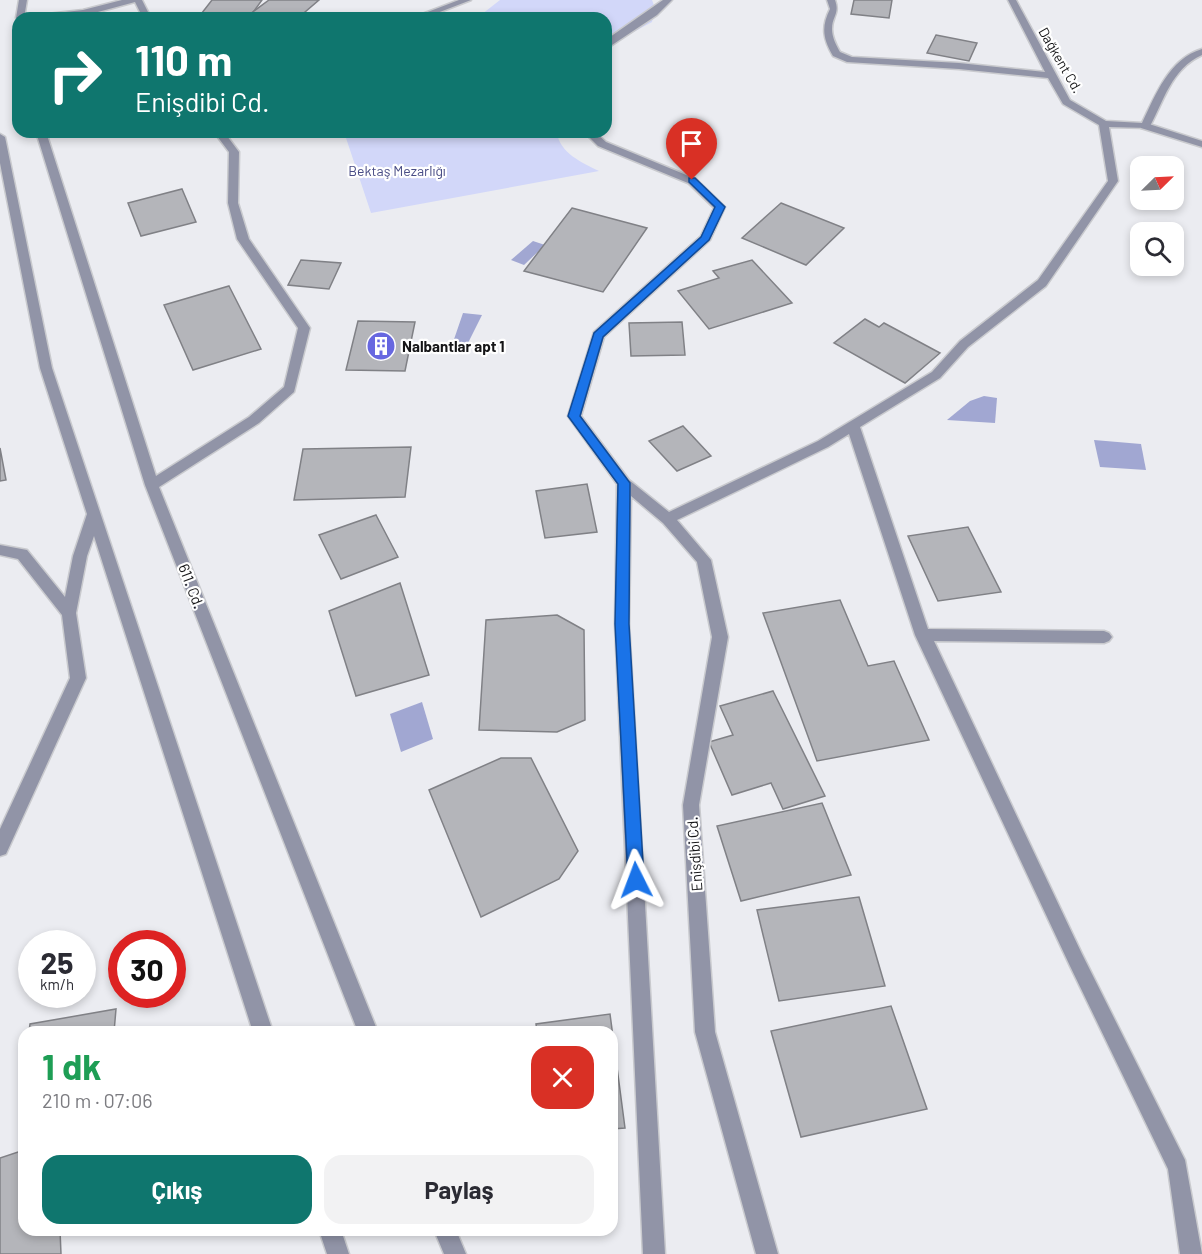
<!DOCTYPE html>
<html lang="tr">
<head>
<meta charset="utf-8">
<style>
	:root { --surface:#fff; --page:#f2f2f3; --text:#2b2b33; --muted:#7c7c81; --accent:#0f766e }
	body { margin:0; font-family:Barlow,sans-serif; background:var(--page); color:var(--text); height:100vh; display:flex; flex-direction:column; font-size:22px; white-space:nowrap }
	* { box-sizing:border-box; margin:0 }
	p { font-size:20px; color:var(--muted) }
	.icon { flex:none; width:33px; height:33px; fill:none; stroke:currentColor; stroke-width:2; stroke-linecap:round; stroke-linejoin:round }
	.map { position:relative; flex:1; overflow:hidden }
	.side { position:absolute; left:18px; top:1026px; width:600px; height:210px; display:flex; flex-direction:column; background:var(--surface); border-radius:18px; box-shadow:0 3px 9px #0003 }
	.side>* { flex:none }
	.top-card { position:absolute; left:12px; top:12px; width:600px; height:126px; border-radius:18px; box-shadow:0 3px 9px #0003; background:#0f766e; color:#fff; overflow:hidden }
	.needle { width:39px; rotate:66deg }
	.tools { position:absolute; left:1130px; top:156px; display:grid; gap:12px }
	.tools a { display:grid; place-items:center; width:54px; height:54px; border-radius:12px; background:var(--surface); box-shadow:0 3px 9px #0003; font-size:30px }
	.speed { position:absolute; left:18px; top:930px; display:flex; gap:12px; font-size:30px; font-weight:700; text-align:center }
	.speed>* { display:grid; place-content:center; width:78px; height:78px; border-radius:50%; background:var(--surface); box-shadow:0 3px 9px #0003; line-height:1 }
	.speed small { font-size:15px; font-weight:400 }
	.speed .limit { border:9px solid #d22; background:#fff; color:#111 }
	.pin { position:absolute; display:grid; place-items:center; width:51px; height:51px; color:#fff; margin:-62px -26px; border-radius:50% 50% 50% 0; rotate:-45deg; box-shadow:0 0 6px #0007 }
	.pin .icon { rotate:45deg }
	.me { position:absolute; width:66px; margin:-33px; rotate:357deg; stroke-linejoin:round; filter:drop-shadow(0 0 4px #0008) }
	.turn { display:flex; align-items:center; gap:21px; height:126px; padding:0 24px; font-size:27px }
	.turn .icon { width:78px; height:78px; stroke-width:2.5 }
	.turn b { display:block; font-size:42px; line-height:51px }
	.round { display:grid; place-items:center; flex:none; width:63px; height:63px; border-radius:18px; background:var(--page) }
	.headline { display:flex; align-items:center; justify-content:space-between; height:102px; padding:0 24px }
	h1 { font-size:36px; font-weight:700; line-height:45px; color:#1e9e55 }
	.cta { display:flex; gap:12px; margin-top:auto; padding:12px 24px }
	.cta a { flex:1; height:69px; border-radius:18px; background:var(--accent); color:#fff; font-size:24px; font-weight:700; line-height:69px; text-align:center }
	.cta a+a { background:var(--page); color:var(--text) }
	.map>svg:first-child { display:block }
</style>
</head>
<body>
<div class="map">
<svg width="1202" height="1254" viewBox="0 0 1202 1254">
	<rect width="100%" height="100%" fill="#ebecf1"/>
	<g fill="#d2d7f9">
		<path d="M500,0H652L655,8L652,22L606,47V18H477Z"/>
		<path d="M344,132H557C559,153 583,163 599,171L371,213Z"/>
	</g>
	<g fill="#a1a7d2">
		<path d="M533,241L545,245L524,265L511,260Z"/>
		<path d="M463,313L482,315L467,345L460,344L458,351H450Z"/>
		<path d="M984,396L997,398L995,423L947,420L970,401Z"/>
		<path d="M1094,440L1141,444L1146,470L1100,467Z"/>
		<path d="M422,702L433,739L401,752L390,714Z"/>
	</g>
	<g fill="#b4b5ba" stroke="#808186" stroke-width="1.5">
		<path d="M212,0H262L249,18H198Z"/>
		<path d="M269,0H319L298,18L252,17L250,14Z"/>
		<path d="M854,0H892L889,18L851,14Z"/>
		<path d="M936,35L977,43L969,61L927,53Z"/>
		<path d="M182,189L196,222L141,236L128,203Z"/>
		<path d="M781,203L844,228L806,265L742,238Z"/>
		<path d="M572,208L647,228L603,292L524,271Z"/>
		<path d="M301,260L341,263L329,289L288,285Z"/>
		<path d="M752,260L792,303L709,329L678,291L719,278L713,271Z"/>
		<path d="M229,286L261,349L193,370L164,305Z"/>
		<path d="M865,319L879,327L884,323L940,353L905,383L834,343Z"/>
		<path d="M358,321L415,322L405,371L346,370Z"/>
		<path d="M682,322L685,355L631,356L629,323Z"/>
		<path d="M683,426L711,456L677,471L649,441Z"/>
		<path d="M411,447L405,497L294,500L303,449Z"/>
		<path d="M0,448L6,480L0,481Z"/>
		<path d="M587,484L597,532L545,538L536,491Z"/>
		<path d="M376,515L398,557L341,579L319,535Z"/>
		<path d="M968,527L1001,592L938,601L908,536Z"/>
		<path d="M400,583L429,675L356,696L329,611Z"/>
		<path d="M840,600L868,666L894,661L929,740L817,761L763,613Z"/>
		<path d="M557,615L584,630L585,720L557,732L479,730L486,620Z"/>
		<path d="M773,691L825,796L783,809L771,783L732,795L709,742L733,735L720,706Z"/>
		<path d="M501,758H531L578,851L559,879L481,917L429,790Z"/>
		<path d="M822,803L851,875L741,901L717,826Z"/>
		<path d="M859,897L885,986L779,1001L757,910Z"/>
		<path d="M891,1006L927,1109L801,1137L771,1031Z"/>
		<path d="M116,1009L114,1032H29L30,1024Z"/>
		<path d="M610,1014L625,1128L612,1129V1032H537L536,1024Z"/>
		<path d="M24,1069V1108L19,1109Z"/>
		<path d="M24,1150V1230H60L61,1254H0V1158Z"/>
	</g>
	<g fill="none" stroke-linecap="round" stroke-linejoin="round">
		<g stroke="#c9cace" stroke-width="3">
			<path id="service" d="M1141,124H1149L1202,141V147L1141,128Z"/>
		</g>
		<g stroke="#c9cace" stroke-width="3">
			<g id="minor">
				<path d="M19,0H27L24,18H18V20L16,18Z"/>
				<path d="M122,0H142L151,18H143L135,2L83,16L35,18L39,15L83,10Z"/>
				<path d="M459,0H471L424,18H412Z"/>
				<path d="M663,0H672L657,15L606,49V41L610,37Z"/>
				<path d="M827,0H835C840,14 832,16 832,29C832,37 836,45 840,52L852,57L959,63L1045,72L1008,0H1016L1070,100L1106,121L1142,123C1156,94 1169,59 1202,49V55C1171,69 1164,101 1149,128L1109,127L1118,181L1046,286L968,347L940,378L860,427L928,629L1104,631L1109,633L1112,637L1109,641L1104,643L934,641L1082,954L1185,1160L1202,1254H1180L1168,1169L1070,966L915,635L849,434L828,447L677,520L711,560L728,637L699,805L715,1032L778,1254H756L695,1032L683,805L712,637L697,562L663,523L631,496L629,624L665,1254H643L615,624L617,484L568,416L594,332L701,236L714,208L688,183L598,146L584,132H595L606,142L696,179L725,207L710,240L604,337L581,416L629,480L669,512L818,441L932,372L960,341L1038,280L1108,181L1099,125L1063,104L1048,78L959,69L847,62L833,56C823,39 821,27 830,9Z"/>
				<path d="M36,132H46L156,476L249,417L284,387L298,328L237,239L228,203L229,152L214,132H224L239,152L238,203L249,239L310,328L294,392L259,423L159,487L378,1032H358L145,485Z"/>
				<path d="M0,134L5,137L52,368L273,1032H253L94,536L87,556L76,613L86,678L6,854L0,856V829L70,678L62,615L18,559L0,555V545L27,550L65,597L73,556L87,514L40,368L0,163Z"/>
				<path d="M319,1230H341L349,1254H327Z"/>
				<path d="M434,1230H456L466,1254H444Z"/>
			</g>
		</g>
		<use href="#service" fill="#9194a7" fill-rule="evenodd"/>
		<use href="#minor" fill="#9194a7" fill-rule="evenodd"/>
	</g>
	<path fill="#1a73e8" stroke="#114b97" stroke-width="1.5" d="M689,178H695L725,207L709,240L603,337L580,416L630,483L629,624L644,880L642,885L636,887L630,885L628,880L615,624L618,484L568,416L594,333L701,237L715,207L689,182Z"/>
	<defs>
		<g id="building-disc" transform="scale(1.5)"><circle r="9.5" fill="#6767e0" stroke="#fff"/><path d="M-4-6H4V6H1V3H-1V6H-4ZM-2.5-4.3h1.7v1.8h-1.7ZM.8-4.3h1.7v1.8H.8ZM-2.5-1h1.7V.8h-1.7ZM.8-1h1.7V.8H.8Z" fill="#fff"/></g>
	</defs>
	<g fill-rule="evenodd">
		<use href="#building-disc" x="381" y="346"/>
	</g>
	<g text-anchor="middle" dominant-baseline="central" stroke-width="4.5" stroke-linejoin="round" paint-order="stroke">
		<g font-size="14" fill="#151517" stroke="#fff">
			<text transform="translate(1061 60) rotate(60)">Dağkent Cd.</text>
		</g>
		<g font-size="14" fill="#484c85" stroke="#fff">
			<text x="397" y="170">Bektaş Mezarlığı</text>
		</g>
		<g font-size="15" font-weight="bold" fill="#151517" stroke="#fff" text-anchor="start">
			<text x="402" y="346">Nalbantlar apt 1</text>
		</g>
		<g font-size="15" fill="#151517" stroke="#fff">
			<text transform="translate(192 586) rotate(69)">611. Cd.</text>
			<text transform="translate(694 854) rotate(-94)">Enişdibi Cd.</text>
		</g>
	</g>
</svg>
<div class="tools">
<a><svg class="needle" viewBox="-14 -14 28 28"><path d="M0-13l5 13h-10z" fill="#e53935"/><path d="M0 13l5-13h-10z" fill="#7c7c81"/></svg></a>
<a><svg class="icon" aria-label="search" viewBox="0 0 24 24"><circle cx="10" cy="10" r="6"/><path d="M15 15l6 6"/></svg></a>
</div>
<div class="speed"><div>25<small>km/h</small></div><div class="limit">30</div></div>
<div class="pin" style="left:692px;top:180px;background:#d93025"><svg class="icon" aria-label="arrive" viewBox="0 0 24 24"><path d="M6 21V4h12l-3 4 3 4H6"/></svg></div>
<svg class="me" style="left:636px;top:880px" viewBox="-20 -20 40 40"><path d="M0-17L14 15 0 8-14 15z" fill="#1a73e8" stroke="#fff" stroke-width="4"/></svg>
<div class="top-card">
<div class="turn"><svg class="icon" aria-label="right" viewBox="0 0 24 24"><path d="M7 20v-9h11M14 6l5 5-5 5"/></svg><div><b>110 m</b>Enişdibi Cd.</div></div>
</div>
<section class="side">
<div class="headline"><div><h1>1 dk</h1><p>210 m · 07:06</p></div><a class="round" style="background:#d93025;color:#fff"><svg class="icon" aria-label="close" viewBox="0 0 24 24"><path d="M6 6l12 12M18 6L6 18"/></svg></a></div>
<div class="cta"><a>Çıkış</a><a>Paylaş</a></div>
</section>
</div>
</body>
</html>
